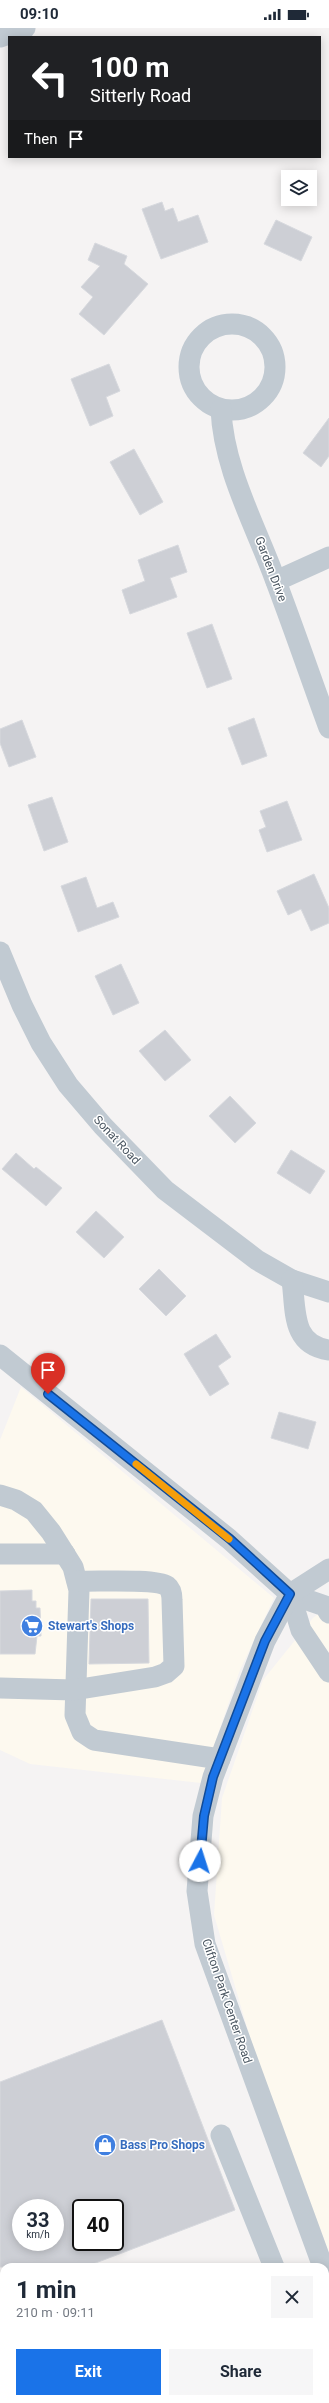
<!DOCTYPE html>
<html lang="en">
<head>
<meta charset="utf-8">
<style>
	:root { --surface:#fff; --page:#f6f6f7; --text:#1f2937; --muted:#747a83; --accent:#1a73e8 }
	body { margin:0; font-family:Roboto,sans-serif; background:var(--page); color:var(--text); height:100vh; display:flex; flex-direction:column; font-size:15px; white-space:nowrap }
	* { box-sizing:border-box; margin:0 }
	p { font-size:13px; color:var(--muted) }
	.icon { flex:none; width:22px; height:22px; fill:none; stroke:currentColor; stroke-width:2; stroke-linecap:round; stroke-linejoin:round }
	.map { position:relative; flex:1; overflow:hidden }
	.sheet { position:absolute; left:0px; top:2235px; width:329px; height:140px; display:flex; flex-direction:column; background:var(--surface); border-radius:12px 12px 0 0; box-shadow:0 2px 10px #0003 }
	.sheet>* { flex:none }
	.hud { position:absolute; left:8px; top:8px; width:313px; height:122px; border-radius:0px; box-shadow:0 2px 10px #0003; background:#202124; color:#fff; overflow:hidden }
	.controls { position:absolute; left:281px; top:142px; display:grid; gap:8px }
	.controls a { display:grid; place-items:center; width:36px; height:36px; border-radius:0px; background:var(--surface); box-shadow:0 2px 10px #0003; font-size:20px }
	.speed { position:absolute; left:12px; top:2171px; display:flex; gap:8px; font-size:20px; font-weight:700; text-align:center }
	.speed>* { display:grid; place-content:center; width:52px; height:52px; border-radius:50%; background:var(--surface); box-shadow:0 2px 10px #0003; line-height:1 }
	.speed small { font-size:10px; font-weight:400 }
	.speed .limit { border:2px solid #111; border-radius:6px; background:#fff; color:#111 }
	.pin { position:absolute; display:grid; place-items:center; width:34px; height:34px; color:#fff; margin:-41px -17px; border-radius:50% 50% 50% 0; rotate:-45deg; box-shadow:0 0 4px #0007 }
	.pin .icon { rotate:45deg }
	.me { position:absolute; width:44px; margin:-22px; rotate:5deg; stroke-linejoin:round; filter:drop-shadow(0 0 3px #0008) }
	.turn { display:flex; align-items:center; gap:14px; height:84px; padding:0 16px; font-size:18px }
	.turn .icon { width:52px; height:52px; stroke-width:2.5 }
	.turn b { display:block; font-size:28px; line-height:34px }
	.then { display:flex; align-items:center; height:38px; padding:0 16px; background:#0003; gap:8px; font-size:15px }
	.round { display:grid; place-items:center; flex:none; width:42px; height:42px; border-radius:0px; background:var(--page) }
	.headline { display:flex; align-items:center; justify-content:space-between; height:68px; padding:0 16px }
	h1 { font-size:24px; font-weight:700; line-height:30px }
	.button { display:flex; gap:8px; margin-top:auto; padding:8px 16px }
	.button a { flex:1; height:46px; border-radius:0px; background:var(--accent); color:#fff; font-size:16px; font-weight:700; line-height:46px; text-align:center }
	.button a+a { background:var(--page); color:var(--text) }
	.status { display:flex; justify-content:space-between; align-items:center; height:28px; padding:0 20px; background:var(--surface); direction:ltr }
	.status svg { height:11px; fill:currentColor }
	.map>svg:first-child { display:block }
</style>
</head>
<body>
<div class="status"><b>09:10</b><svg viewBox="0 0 49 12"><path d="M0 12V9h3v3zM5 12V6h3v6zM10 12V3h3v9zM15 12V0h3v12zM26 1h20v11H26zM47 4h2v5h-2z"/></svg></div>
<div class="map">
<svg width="329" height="2375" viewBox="0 0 329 2375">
	<rect width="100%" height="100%" fill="#f5f3f3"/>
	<g fill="#fdf9ef">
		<path d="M21,1359L274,1570L240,1642L201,1755L30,1736L0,1722V1412Z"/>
		<path d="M329,1577V2225L252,2016L214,1887L222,1770L263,1652L313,1590Z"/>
	</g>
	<g fill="#cdcfd5" stroke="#d7d9de" fill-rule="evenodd">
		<path d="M162,174L165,183L173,180L178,194L198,187L208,214L161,231L142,181Z"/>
		<path d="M276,192L312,209L301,233L264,216Z"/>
		<path d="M95,215L127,228L124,236L148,256L104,307L79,286L93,269L81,259L100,238L88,232Z"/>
		<path d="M109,336L120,363L106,369L113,388L90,398L71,351Z"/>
		<path d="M329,390V428L321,439L303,425Z"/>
		<path d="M134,421L163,474L140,487L110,434Z"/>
		<path d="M178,517L187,544L170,550L177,569L130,586L122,562L145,553L138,532Z"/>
		<path d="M212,596L232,651L207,660L187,605Z"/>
		<path d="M254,690L267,728L242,737L228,700Z"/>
		<path d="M22,692L36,729L9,739L0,715V701Z"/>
		<path d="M52,769L68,814L44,823L28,777Z"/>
		<path d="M287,773L302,812L267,824L259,802L266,799L260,783Z"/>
		<path d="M314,846L329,880V895L311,903L301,881L288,887L277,863Z"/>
		<path d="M86,849L97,880L113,874L119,889L78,904L61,858Z"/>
		<path d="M121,936L139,975L113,987L95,948Z"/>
		<path d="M165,1002L191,1032L165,1053L139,1023Z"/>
		<path d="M230,1068L256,1095L235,1115L209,1088Z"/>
		<path d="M291,1122L325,1143L310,1166L277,1145Z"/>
		<path d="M16,1125L34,1141L36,1139L62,1160L46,1178L2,1141Z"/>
		<path d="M96,1183L124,1209L104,1230L76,1204Z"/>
		<path d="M159,1241L186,1268L166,1288L139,1261Z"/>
		<path d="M216,1306L231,1329L218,1338L229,1356L210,1368L184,1326Z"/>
		<path d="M279,1384L316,1394L308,1421L271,1410Z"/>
		<path d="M32,1562V1573H36V1580H40L41,1608H37L35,1626H0V1563Z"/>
		<path d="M91,1571H148L149,1635L89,1636Z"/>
		<path d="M162,1992L235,2182L85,2239H0V2054ZM21,2180H55V2214H21ZM81,2180H115V2214H81Z"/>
	</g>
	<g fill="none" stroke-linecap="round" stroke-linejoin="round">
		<g stroke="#c1cad2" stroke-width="21">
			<path d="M0,9L25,0"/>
			<circle cx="232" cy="339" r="43"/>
			<path d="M221,381C223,437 252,491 272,543C292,595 310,648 329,700"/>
			<path d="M276,553L329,529"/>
			<path d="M0,924L22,977L41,1015L68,1057L103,1098L165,1162L257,1232L292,1252L329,1264"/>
			<path d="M292,1252C296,1282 291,1317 329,1322"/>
			<path d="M0,1327L229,1511L290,1566L325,1578L329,1585"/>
			<path d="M0,1467L16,1472L34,1483L51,1504L73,1539L79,1562L75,1687L82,1704L94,1712L220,1731"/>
			<path d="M0,1526H65"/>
			<path d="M290,1566L301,1602L329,1644"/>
			<path d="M0,1660L74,1662L155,1649L166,1645L174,1638L172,1572C172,1568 171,1561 167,1558C155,1550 93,1554 77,1553"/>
			<path d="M221,2107L274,2239"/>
			<path d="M323,2239L205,1916L197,1863L203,1788L213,1749L265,1613L290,1566L329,1541"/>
			<path d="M325,2245L329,2256"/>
			<path d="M177,2371L179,2375"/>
			<path d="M221,2371L223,2375"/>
			<path d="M285,2371L287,2375"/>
			<path d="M115,2375L122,2371"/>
		</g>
	</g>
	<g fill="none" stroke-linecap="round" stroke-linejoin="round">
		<g stroke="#114b97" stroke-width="10">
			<path id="route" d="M48,1366L230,1511L290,1566L265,1613L213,1749L204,1788L200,1833"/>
		</g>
		<use href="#route" stroke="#1a73e8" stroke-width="7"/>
		<path stroke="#f59e0b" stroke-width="7" d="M136,1436L229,1511"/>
	</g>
	<defs>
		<g id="supermarket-disc" transform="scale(1.15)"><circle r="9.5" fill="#3f7fe0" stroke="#fff"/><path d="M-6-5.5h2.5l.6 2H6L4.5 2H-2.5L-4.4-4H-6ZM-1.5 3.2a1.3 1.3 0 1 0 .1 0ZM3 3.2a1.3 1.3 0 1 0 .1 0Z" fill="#fff"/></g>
		<g id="shop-disc" transform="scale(1.15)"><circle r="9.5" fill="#3f7fe0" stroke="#fff"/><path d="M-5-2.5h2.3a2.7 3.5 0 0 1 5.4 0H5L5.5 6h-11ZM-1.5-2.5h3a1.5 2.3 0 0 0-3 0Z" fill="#fff"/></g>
	</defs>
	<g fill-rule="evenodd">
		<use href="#supermarket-disc" x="32" y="1598"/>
		<use href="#shop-disc" x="105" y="2117"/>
	</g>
	<g text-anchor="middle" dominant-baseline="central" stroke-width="3" stroke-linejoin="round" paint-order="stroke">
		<g font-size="12" fill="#4a5661" stroke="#fff">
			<text transform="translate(271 541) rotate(69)">Garden Drive</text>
			<text transform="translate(117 1112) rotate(47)">Sonat Road</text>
			<text transform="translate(227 1973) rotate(71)">Clifton Park Center Road</text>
		</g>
		<g font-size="12" font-weight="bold" fill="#366cbe" stroke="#fff" text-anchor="start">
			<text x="48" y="1598">Stewart's Shops</text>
			<text x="120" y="2117">Bass Pro Shops</text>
		</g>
	</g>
</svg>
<div class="controls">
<a><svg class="icon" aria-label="layers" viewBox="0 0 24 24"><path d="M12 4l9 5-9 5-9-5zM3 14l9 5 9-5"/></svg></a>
</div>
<div class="speed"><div>33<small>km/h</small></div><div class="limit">40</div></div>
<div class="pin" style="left:48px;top:1366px;background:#d93025"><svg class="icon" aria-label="arrive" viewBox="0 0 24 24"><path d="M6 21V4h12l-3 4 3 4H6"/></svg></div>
<svg class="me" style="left:200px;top:1833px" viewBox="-20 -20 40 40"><circle r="19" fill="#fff"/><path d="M0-13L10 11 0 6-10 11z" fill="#1a73e8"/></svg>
<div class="hud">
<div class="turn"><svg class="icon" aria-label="left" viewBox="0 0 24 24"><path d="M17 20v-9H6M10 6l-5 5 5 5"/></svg><div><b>100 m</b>Sitterly Road</div></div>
<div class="then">Then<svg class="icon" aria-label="arrive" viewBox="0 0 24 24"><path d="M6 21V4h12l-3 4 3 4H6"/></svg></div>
</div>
<section class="sheet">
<div class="headline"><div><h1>1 min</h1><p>210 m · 09:11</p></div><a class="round"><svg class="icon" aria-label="close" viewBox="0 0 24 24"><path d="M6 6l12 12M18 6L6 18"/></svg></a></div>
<div class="button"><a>Exit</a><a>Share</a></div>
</section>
</div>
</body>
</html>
